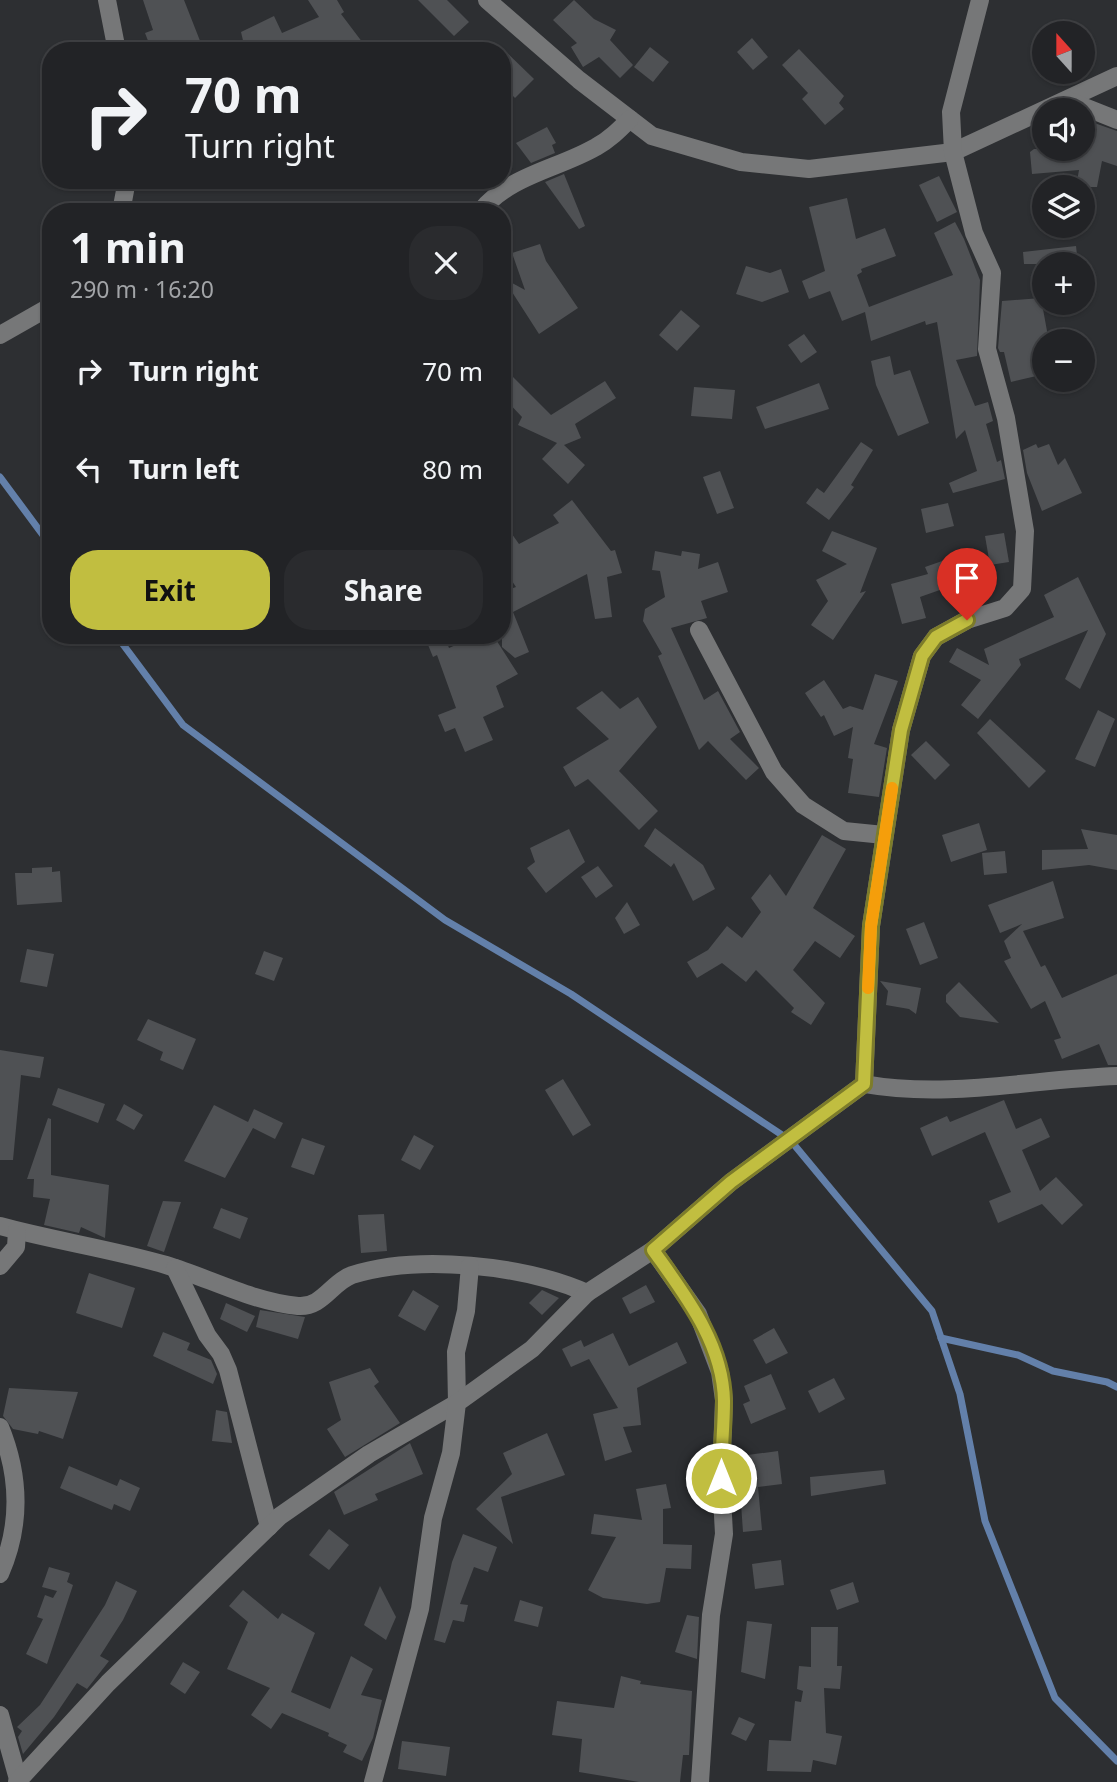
<!DOCTYPE html>
<html lang="en">
<head>
<meta charset="utf-8">
<style>
	:root { --surface:#222326; --page:#2a2b2e; --text:#f1f3f6; --muted:#a2a4a7; --line:#3f4043; --accent:#c1be40 }
	body { margin:0; font-family:"Noto Sans",sans-serif; background:var(--page); color:var(--text); height:100vh; display:flex; flex-direction:column; font-size:26px; white-space:nowrap }
	* { box-sizing:border-box; margin:0 }
	p { font-size:23px; color:var(--muted) }
	.icon { flex:none; width:38px; height:38px; fill:none; stroke:currentColor; stroke-width:2; stroke-linecap:round; stroke-linejoin:round }
	.map { position:relative; flex:1; overflow:hidden }
	.drawer { position:absolute; left:42px; top:203px; width:469px; height:441px; display:flex; flex-direction:column; background:var(--surface); border-radius:28px; box-shadow:0 2px 5px #0004,0 0 0 2px var(--line) }
	.drawer>* { flex:none }
	.guide { position:absolute; left:42px; top:42px; width:469px; height:147px; border-radius:28px; box-shadow:0 2px 5px #0004,0 0 0 2px var(--line); background:#222326; color:var(--text); overflow:hidden }
	.needle { width:46px; rotate:339deg }
	.controls { position:absolute; left:1032px; top:21px; display:grid; gap:14px }
	.controls a { display:grid; place-items:center; width:63px; height:63px; border-radius:50%; background:var(--surface); box-shadow:0 2px 5px #0004,0 0 0 2px var(--line); font-size:35px }
	.pin { position:absolute; display:grid; place-items:center; width:60px; height:60px; color:#fff; margin:-72px -30px; border-radius:50% 50% 50% 0; rotate:-45deg; box-shadow:0 0 7px #0007 }
	.pin .icon { rotate:45deg }
	.me { position:absolute; width:77px; margin:-38px; rotate:0deg; stroke-linejoin:round; filter:drop-shadow(0 0 5px #0008) }
	.turn { display:flex; align-items:center; gap:24px; height:147px; padding:0 28px; font-size:32px }
	.turn .icon { width:91px; height:91px; stroke-width:2.5 }
	.turn b { display:block; font-size:49px; line-height:60px }
	.round { display:grid; place-items:center; flex:none; width:74px; height:74px; border-radius:28px; background:var(--page) }
	.headline { display:flex; align-items:center; justify-content:space-between; height:119px; padding:0 28px }
	h1 { font-size:42px; font-weight:700; line-height:52px }
	.primary-button { display:flex; gap:14px; margin-top:auto; padding:14px 28px }
	.primary-button a { flex:1; height:80px; border-radius:28px; background:var(--accent); color:#111; font-size:28px; font-weight:700; line-height:80px; text-align:center }
	.primary-button a+a { background:var(--page); color:var(--text) }
	ul { padding:0; list-style:none }
	li { display:flex; align-items:center; gap:21px; height:98px; padding:0 28px }
	li div { flex:1 }
	li b { display:block; font-size:26px }
	li em { font-style:normal }
	.map>svg:first-child { display:block }
</style>
</head>
<body>
<div class="map">
<svg width="1117" height="1782" viewBox="0 0 1117 1782">
	<rect width="100%" height="100%" fill="#2d2f32"/>
	<g fill="none" stroke-linecap="round" stroke-linejoin="round">
		<g stroke="#6380aa" stroke-width="7">
			<path d="M0,477L51,546"/>
			<path d="M116,635L183,725L445,920L571,994L791,1141L932,1311L960,1394L985,1521L1055,1698L1117,1761"/>
			<path d="M941,1338L1018,1355L1053,1371L1107,1382L1117,1387"/>
		</g>
	</g>
	<g fill="#4f5154">
		<path d="M143,0H184L204,51H181L178,42L152,51L145,33L153,30Z"/>
		<path d="M308,0H337L344,12L341,14L369,51H240L245,49L241,32L274,16L282,33L319,17Z"/>
		<path d="M418,0H447L469,22L454,36Z"/>
		<path d="M574,0L594,19L616,30L610,40L633,65L620,78L599,57L583,67L571,47L577,43L553,20Z"/>
		<path d="M752,38L768,57L753,70L737,52Z"/>
		<path d="M650,47L669,62L653,82L634,67Z"/>
		<path d="M502,48L534,79L515,98L502,85Z"/>
		<path d="M799,49L844,96L839,103L844,109L825,125L802,99L808,93L782,65Z"/>
		<path d="M1083,119L1117,131V166L1102,161L1097,187H1076L1079,170L1032,174L1030,152L1034,149H1083Z"/>
		<path d="M547,127L556,143L552,145L555,153L531,163L516,143Z"/>
		<path d="M564,174L585,226L579,229L545,182Z"/>
		<path d="M939,176L957,212L937,222L919,185Z"/>
		<path d="M847,198L856,239L885,228L896,256L861,269L862,272L857,275L869,307L953,275L934,233L955,222L964,239L980,280L977,356L956,360L975,406L988,402L993,421L986,424L997,462L1001,460L1005,479L953,493L949,483L977,471L965,430L956,439L937,322L926,325L925,321L871,341L865,312L842,321L830,291L809,299L802,281L825,271L809,207Z"/>
		<path d="M540,244L546,261L578,308L539,334L503,278L525,290L512,253Z"/>
		<path d="M1076,246L1078,264H1024L1023,252Z"/>
		<path d="M746,266L770,273L781,269L789,292L762,302L736,294Z"/>
		<path d="M1041,298L1047,331L1045,374L1011,382L1004,352H1000L998,348L1002,301Z"/>
		<path d="M681,310L700,326L677,351L659,335Z"/>
		<path d="M804,334L817,352L801,363L788,345Z"/>
		<path d="M890,356L894,375L910,370L929,423L898,436L876,385L871,361Z"/>
		<path d="M502,366L551,415L605,381L616,398L575,424L581,438L564,445L585,465L568,484L542,459L557,443L518,425L522,417L502,396Z"/>
		<path d="M819,383L829,409L765,429L756,407Z"/>
		<path d="M694,387L735,390L732,419L691,416Z"/>
		<path d="M861,442L873,450L851,485L854,487L829,520L806,503L817,488L824,493Z"/>
		<path d="M1036,444L1038,448L1049,444L1058,465L1065,458L1082,493L1042,511L1027,473L1023,450Z"/>
		<path d="M720,471L734,508L717,514L703,477Z"/>
		<path d="M572,500L611,551L615,550L622,573L607,577L612,617L595,619L587,574L513,612L529,652L515,658L502,647V588L504,591L516,587L502,566V520L519,544L559,523L553,515Z"/>
		<path d="M948,503L954,526L926,533L921,509Z"/>
		<path d="M832,531L877,548L860,593L866,591L833,640L811,625L828,601L816,580L847,564L822,551Z"/>
		<path d="M1004,533L1009,562L990,565L985,536Z"/>
		<path d="M655,551L681,556L682,551L700,554L698,569L718,562L728,592L701,601L707,618L671,628L704,700L718,691L740,732L730,739L759,768L746,780L708,741L699,750L658,656L662,654L643,621L645,609L665,597L660,571L652,570Z"/>
		<path d="M945,560L954,585L920,597L926,618L902,624L891,584L928,574L925,567Z"/>
		<path d="M1078,577L1106,634L1080,689L1065,679L1088,630L1019,659L1021,665L978,719L961,705L981,680L949,662L957,648L989,665L984,649L1054,617L1044,595Z"/>
		<path d="M424,635H444L449,648L478,635H493L518,674L496,686L504,707L483,717L493,740L465,752L455,728L445,732L438,715L456,708L437,655L433,657Z"/>
		<path d="M875,674L898,681L874,744L887,748L879,797L848,793L853,759L848,758L853,727L834,736L824,715L821,717L805,693L824,680L843,709L850,706L863,710Z"/>
		<path d="M602,691L620,709L638,697L657,727L619,771L658,811L639,830L588,779L575,787L563,767L609,739L576,708Z"/>
		<path d="M1098,710L1115,719L1095,767L1075,759Z"/>
		<path d="M990,719L1046,771L1029,788L977,733Z"/>
		<path d="M926,741L950,765L935,780L911,755Z"/>
		<path d="M979,823L987,850L951,862L942,835Z"/>
		<path d="M655,828L703,865L715,889L693,901L674,863L671,867L644,846Z"/>
		<path d="M569,829L585,862L546,893L527,868L535,862L530,848Z"/>
		<path d="M1081,829L1117,835V870L1089,865L1042,870V850L1088,849Z"/>
		<path d="M822,835L846,849L813,908L855,936L840,958L815,941L793,970L825,1003L811,1025L791,1012L794,1008L756,970L746,982L722,963L697,978L687,962L708,950L727,926L742,938L761,912L751,898L770,874L786,896Z"/>
		<path d="M1005,851L1007,873L984,875L982,853Z"/>
		<path d="M598,866L613,886L596,898L581,877Z"/>
		<path d="M52,867V872L60,871L62,902L17,905L15,873H32V868Z"/>
		<path d="M1053,881L1064,918L1023,931L1041,967L1045,965L1062,998L1117,974V1065H1108L1099,1044L1062,1059L1054,1040L1061,1038L1045,1001L1031,1009L1004,961L1011,958L1004,941L1022,924L1000,933L988,905Z"/>
		<path d="M627,902L640,925L624,934L615,918Z"/>
		<path d="M924,922L938,958L920,965L906,929Z"/>
		<path d="M27,949L54,954L47,987L20,982Z"/>
		<path d="M264,951L283,958L274,981L255,974Z"/>
		<path d="M880,981L921,988L916,1014L909,1009L886,1005L888,991Z"/>
		<path d="M959,982L999,1023L960,1017L946,1002V995Z"/>
		<path d="M148,1019L196,1039L183,1070L160,1060L163,1052L137,1040Z"/>
		<path d="M0,1050L44,1057L40,1078L21,1075L13,1160H0Z"/>
		<path d="M563,1079L591,1125L573,1136L545,1090Z"/>
		<path d="M58,1088L105,1104L98,1123L52,1105Z"/>
		<path d="M1004,1100L1016,1129L1041,1118L1050,1137L1022,1150L1040,1191L1056,1177L1083,1205L1062,1225L1042,1204L998,1223L989,1201L1011,1192L985,1132L932,1156L920,1128L947,1116L950,1122Z"/>
		<path d="M124,1104L143,1115L134,1130L116,1120Z"/>
		<path d="M214,1105L248,1122L254,1109L283,1123L275,1139L253,1128L225,1178L184,1161Z"/>
		<path d="M48,1118L51,1119V1175L109,1185L105,1238L81,1227L79,1233L44,1225L50,1199L33,1197L34,1179H27Z"/>
		<path d="M414,1135L434,1146L420,1170L401,1160Z"/>
		<path d="M302,1138L325,1146L314,1175L291,1167Z"/>
		<path d="M163,1201L181,1202L164,1252L147,1246Z"/>
		<path d="M221,1208L248,1218L240,1239L213,1228Z"/>
		<path d="M384,1214L387,1251L361,1253L358,1215Z"/>
		<path d="M89,1273L135,1288L122,1328L76,1313Z"/>
		<path d="M646,1285L655,1302L630,1314L622,1298Z"/>
		<path d="M413,1290L439,1306L425,1331L398,1316Z"/>
		<path d="M542,1290L559,1298L542,1315L529,1303Z"/>
		<path d="M226,1303L255,1316L247,1332L220,1319Z"/>
		<path d="M260,1310L305,1317L298,1339L256,1327Z"/>
		<path d="M774,1328L788,1353L766,1364L753,1340Z"/>
		<path d="M163,1332L190,1343L187,1350L211,1360L217,1374L213,1384L153,1356Z"/>
		<path d="M613,1333L629,1366L677,1342L687,1363L637,1388L641,1425L623,1427L632,1452L605,1461L593,1414L618,1408L589,1359L571,1367L562,1349L581,1340L584,1347Z"/>
		<path d="M370,1368L379,1382L374,1386L400,1423L345,1457L327,1429L341,1420L329,1382Z"/>
		<path d="M771,1374L786,1409L751,1424L743,1404L750,1401L744,1386Z"/>
		<path d="M834,1378L845,1399L819,1413L808,1391Z"/>
		<path d="M9,1388L78,1392L63,1439L39,1431L38,1434L13,1429L3,1416Z"/>
		<path d="M216,1410L227,1412L232,1443L212,1441Z"/>
		<path d="M547,1433L565,1475L501,1497L513,1544L476,1509L512,1474L503,1453Z"/>
		<path d="M410,1443L423,1474L375,1494L378,1500L344,1515L334,1492Z"/>
		<path d="M778,1451L782,1484L758,1487L762,1530L743,1532L740,1489L733,1490V1457Z"/>
		<path d="M69,1466L117,1486L120,1479L140,1488L130,1511L114,1504L112,1510L60,1488Z"/>
		<path d="M884,1470L886,1484L811,1496L810,1477Z"/>
		<path d="M666,1484L671,1508L663,1509V1544L692,1545L691,1569L666,1568L660,1602L647,1604L603,1598L588,1590L616,1537L591,1534L594,1514L642,1520L636,1489Z"/>
		<path d="M329,1529L349,1545L329,1570L309,1555Z"/>
		<path d="M463,1534L497,1547L488,1572L474,1567L460,1604L468,1605L464,1622L453,1620L445,1643L434,1640L452,1562Z"/>
		<path d="M781,1560L784,1585L755,1589L752,1564Z"/>
		<path d="M49,1567L70,1573L67,1582L73,1585L47,1664L26,1654L43,1619L37,1617L45,1595L53,1598L57,1591L42,1587Z"/>
		<path d="M116,1581L137,1591L123,1620L100,1656L109,1661L87,1689L77,1683L54,1717L23,1754L18,1737L22,1731L17,1727L40,1705L105,1605Z"/>
		<path d="M853,1582L859,1602L837,1610L830,1590Z"/>
		<path d="M380,1586L396,1617L386,1640L364,1625Z"/>
		<path d="M243,1590L278,1619L282,1613L315,1633L291,1692L330,1709L351,1656L373,1669L361,1695L382,1700L373,1738L362,1761L343,1752L347,1745L328,1736L329,1733L282,1713L271,1729L251,1715L270,1688L227,1669L248,1622L229,1606Z"/>
		<path d="M520,1600L543,1607L538,1627L514,1621Z"/>
		<path d="M687,1615L699,1617L697,1659L675,1652Z"/>
		<path d="M747,1621L772,1624L765,1679L741,1672Z"/>
		<path d="M811,1627H838L837,1666H842L840,1689L824,1688L826,1733L842,1736L836,1765L813,1760L811,1772L767,1771L769,1740L791,1741L795,1701L801,1702L803,1691L797,1689L799,1666L811,1667Z"/>
		<path d="M183,1662L200,1672L185,1694L170,1684Z"/>
		<path d="M621,1676L641,1681L640,1684L692,1691L689,1755H683L680,1782H639L579,1772L582,1739L552,1735L557,1701L614,1708Z"/>
		<path d="M739,1717L755,1724L746,1741L731,1734Z"/>
		<path d="M402,1741L450,1747L446,1776L398,1769Z"/>
	</g>
	<g fill="none" stroke-linecap="round" stroke-linejoin="round">
		<g stroke="#767778" stroke-width="18">
			<path d="M107,0L117,51"/>
			<path d="M487,0L579,80L652,136L741,162L809,169L953,152L1117,76"/>
			<path d="M1067,100L1117,120"/>
			<path d="M121,212L127,180"/>
			<path d="M480,212C509,175 558,169 596,147C609,140 619,130 630,119"/>
			<path d="M0,335L51,306"/>
			<path d="M699,630L774,772L803,805L844,831L884,835"/>
			<path d="M864,1084C949,1099 1032,1079 1117,1076"/>
			<path d="M0,1226C55,1241 111,1249 166,1265C209,1278 253,1302 298,1306C322,1308 332,1282 352,1275C418,1254 524,1265 587,1293"/>
			<path d="M653,1250L698,1314L720,1372L724,1400L721,1478L724,1534L711,1615L700,1782"/>
			<path d="M0,1266L16,1247L17,1231"/>
			<path d="M175,1268L207,1335L221,1354L228,1370L269,1527"/>
			<path d="M0,1427C20,1476 21,1526 0,1574"/>
			<path d="M0,1715L18,1779"/>
			<path d="M17,1782L108,1683L280,1516L369,1454L457,1403L456,1352L466,1311L470,1266"/>
			<path d="M373,1782L420,1609L433,1518L451,1453L457,1403L532,1349L587,1293L653,1250L731,1182L864,1084L871,926L901,730L922,656L936,637L967,620L1005,608L1022,589L1025,531L1006,418L987,349L992,273L974,233L953,152L951,112L980,0"/>
		</g>
	</g>
	<g fill="none" stroke-linecap="round" stroke-linejoin="round">
		<g stroke="#7d7c2a" stroke-width="18">
			<path id="route" d="M721,1478C721,1452 724,1426 724,1401C723,1343 685,1295 653,1250L731,1182L864,1084L871,926L901,730L922,656L936,637L967,620"/>
		</g>
		<use href="#route" stroke="#c1be40" stroke-width="12"/>
		<path stroke="#f59e0b" stroke-width="12" d="M868,988L871,926L892,788"/>
	</g>
</svg>
<div class="controls">
<a><svg class="needle" viewBox="-14 -14 28 28"><path d="M0-13l5 13h-10z" fill="#e53935"/><path d="M0 13l5-13h-10z" fill="#a2a4a7"/></svg></a>
<a><svg class="icon" aria-label="sound" viewBox="0 0 24 24"><path d="M4 9h4l5-4v14l-5-4H4zM17 9q2 3 0 6"/></svg></a>
<a><svg class="icon" aria-label="layers" viewBox="0 0 24 24"><path d="M12 4l9 5-9 5-9-5zM3 14l9 5 9-5"/></svg></a>
<a>+</a>
<a>−</a>
</div>
<div class="pin" style="left:967px;top:620px;background:#d93025"><svg class="icon" aria-label="arrive" viewBox="0 0 24 24"><path d="M6 21V4h12l-3 4 3 4H6"/></svg></div>
<svg class="me" style="left:721px;top:1478px" viewBox="-20 -20 40 40"><circle r="17" fill="#c1be40" stroke="#fff" stroke-width="3"/><path d="M0-11L8 9 0 5-8 9z" fill="#fff"/></svg>
<div class="guide">
<div class="turn"><svg class="icon" aria-label="right" viewBox="0 0 24 24"><path d="M7 20v-9h11M14 6l5 5-5 5"/></svg><div><b>70 m</b>Turn right</div></div>
</div>
<section class="drawer">
<div class="headline"><div><h1>1 min</h1><p>290 m · 16:20</p></div><a class="round"><svg class="icon" aria-label="close" viewBox="0 0 24 24"><path d="M6 6l12 12M18 6L6 18"/></svg></a></div>
<ul>
<li><svg class="icon" aria-label="right" viewBox="0 0 24 24"><path d="M7 20v-9h11M14 6l5 5-5 5"/></svg><div><b>Turn right</b></div><em>70 m</em></li>
<li><svg class="icon" aria-label="left" viewBox="0 0 24 24"><path d="M17 20v-9H6M10 6l-5 5 5 5"/></svg><div><b>Turn left</b></div><em>80 m</em></li>
</ul>
<div class="primary-button"><a>Exit</a><a>Share</a></div>
</section>
</div>
</body>
</html>
